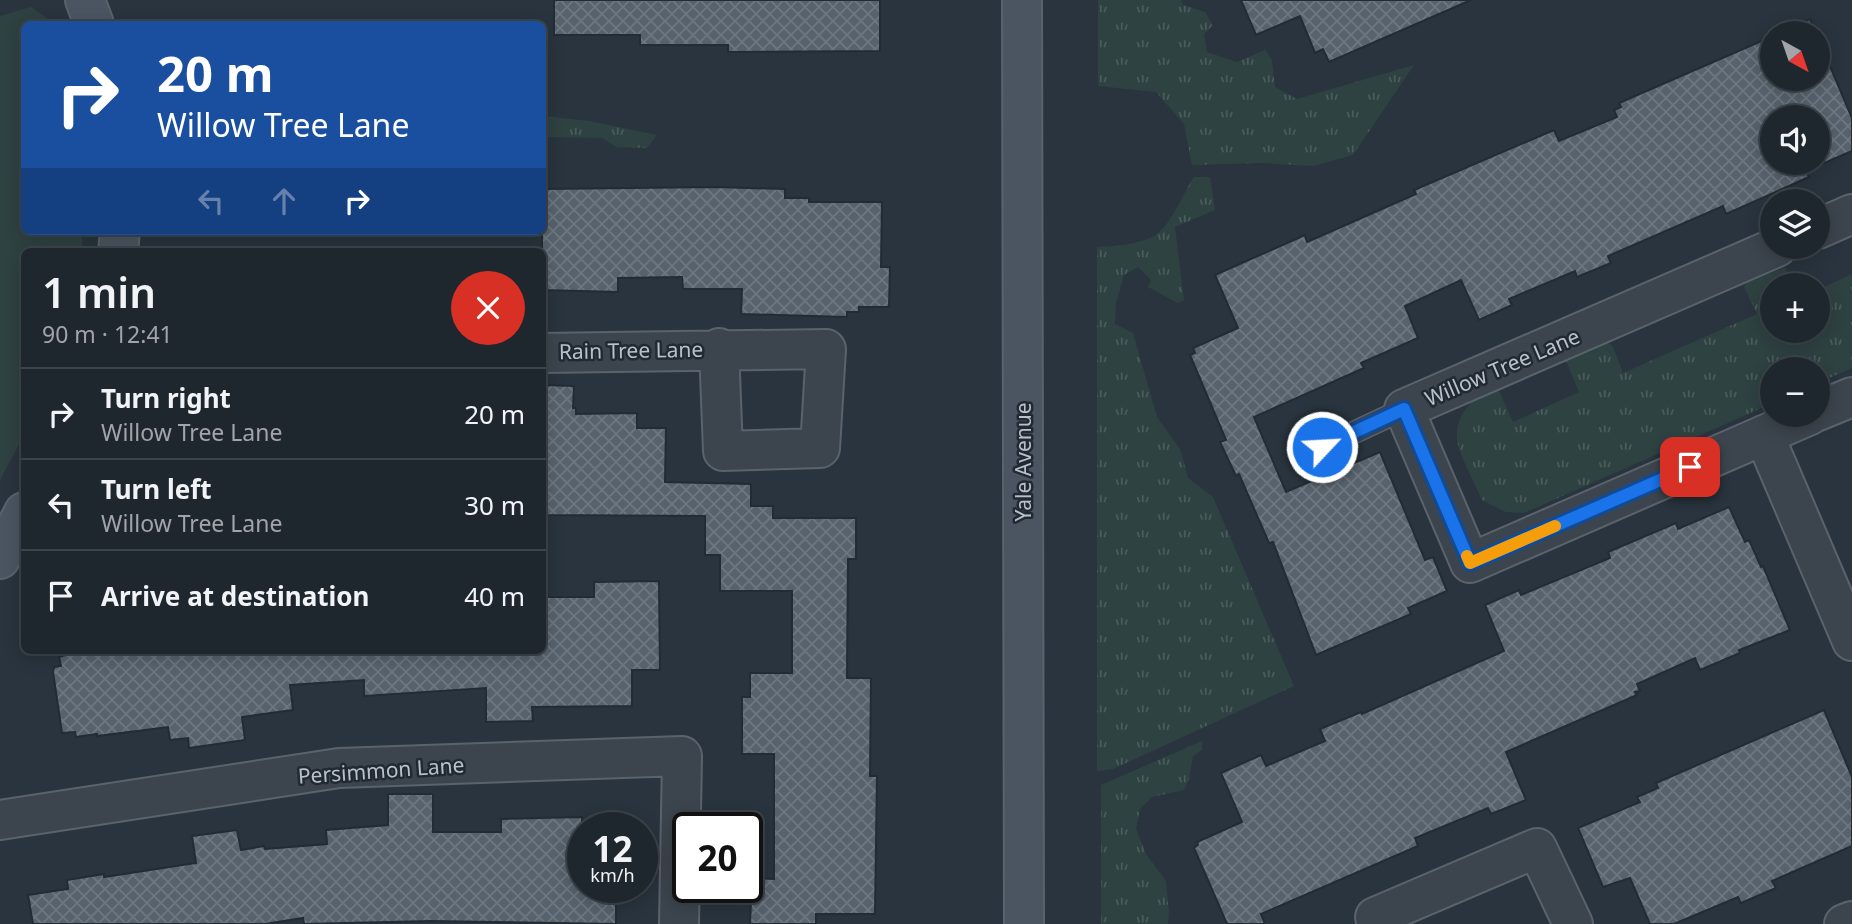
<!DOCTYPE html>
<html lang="en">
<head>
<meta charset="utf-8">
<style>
	:root { --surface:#1f272e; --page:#2c333a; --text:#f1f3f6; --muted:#a1a5aa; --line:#3c444a }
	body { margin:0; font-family:"Noto Sans",sans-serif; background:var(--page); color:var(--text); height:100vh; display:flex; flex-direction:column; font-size:26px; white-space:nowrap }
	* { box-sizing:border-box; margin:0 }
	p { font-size:23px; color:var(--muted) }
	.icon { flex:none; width:38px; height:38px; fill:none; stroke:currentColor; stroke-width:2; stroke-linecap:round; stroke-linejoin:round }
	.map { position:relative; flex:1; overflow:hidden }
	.sheet { position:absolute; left:21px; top:248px; width:525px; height:406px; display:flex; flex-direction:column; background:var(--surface); border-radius:10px; box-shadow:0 4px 18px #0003,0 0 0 2px var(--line) }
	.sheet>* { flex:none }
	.banner { position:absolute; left:21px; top:21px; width:525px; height:214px; border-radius:10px; box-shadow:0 4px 18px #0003,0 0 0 2px var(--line); background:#1a4fa0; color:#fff; overflow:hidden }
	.needle { width:46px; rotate:140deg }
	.fabs { position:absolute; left:1760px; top:21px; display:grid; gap:14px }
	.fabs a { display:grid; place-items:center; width:70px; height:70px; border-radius:50%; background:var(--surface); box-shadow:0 4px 18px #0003,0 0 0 2px var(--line); font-size:35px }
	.speed { position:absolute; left:567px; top:812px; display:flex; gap:14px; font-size:35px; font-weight:700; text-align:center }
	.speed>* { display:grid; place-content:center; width:91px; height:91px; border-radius:50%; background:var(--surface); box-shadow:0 4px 18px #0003,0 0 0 2px var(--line); line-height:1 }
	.speed small { font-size:18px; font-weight:400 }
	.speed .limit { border:4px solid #111; border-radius:10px; background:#fff; color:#111 }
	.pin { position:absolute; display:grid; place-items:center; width:60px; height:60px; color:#fff; margin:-30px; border-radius:14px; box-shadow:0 4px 10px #0006 }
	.me { position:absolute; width:77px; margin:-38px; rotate:65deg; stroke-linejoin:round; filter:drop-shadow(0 0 5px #0008) }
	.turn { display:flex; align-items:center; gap:24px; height:147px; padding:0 21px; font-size:32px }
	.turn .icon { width:91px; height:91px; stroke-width:2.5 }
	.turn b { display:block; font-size:49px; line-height:60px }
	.lanes { display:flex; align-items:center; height:66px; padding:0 21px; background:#0003; justify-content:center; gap:35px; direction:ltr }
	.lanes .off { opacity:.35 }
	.round { display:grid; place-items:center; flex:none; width:74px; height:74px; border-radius:37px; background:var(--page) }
	.summary { display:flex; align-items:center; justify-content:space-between; height:119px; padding:0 21px }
	h1 { font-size:42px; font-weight:600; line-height:52px }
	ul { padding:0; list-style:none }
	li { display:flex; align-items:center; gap:21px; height:91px; padding:0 21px; border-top:2px solid var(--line) }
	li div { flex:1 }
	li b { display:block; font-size:26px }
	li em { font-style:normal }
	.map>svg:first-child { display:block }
</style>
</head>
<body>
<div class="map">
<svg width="1852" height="924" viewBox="0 0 1852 924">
	<defs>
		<pattern id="grass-tufts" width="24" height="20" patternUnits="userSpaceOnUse" patternTransform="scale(1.75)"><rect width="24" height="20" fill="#2e4241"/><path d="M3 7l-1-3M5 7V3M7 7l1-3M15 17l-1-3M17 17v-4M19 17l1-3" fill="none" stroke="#4a5c5b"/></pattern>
		<pattern id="building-cross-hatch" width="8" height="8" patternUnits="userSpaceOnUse" patternTransform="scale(1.75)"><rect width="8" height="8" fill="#57626d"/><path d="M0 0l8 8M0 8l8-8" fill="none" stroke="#6d7780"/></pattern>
	</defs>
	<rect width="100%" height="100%" fill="#29343e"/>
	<g fill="url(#grass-tufts)">
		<path d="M1098,0H1181L1183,5L1205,12L1213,25L1204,34L1207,52L1237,62L1265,50L1272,60L1275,87L1297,99L1414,65L1353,155L1313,166L1262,163L1192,165L1184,124L1156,92L1098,86Z"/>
		<path d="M543,116L589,121L657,135L647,148L617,147L602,138L543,137Z"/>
		<path d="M1194,177H1210L1215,210L1175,227L1184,300L1178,303L1148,287L1151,280L1138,267L1124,275L1116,303L1115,324L1133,333L1157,417L1180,449L1188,478L1213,497L1294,686L1113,769L1097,771V247C1115,246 1135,245 1152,237C1170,229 1183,193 1194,177Z"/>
		<path d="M1785,268L1794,285H1773V331H1818V290L1852,274V368L1818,383V369H1773V403L1524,513L1506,512L1482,500C1476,486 1458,453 1457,439C1455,414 1475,392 1499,391L1513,422L1579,392L1566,361L1570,356L1607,341L1613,347L1623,373L1757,314L1744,287L1747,281Z"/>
		<path d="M1202,741V750L1193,756L1189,779L1184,790L1152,797L1140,809L1136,829L1146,854L1166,881L1169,914L1168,924H1101V785Z"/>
	</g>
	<path fill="#2e4241" d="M31,7L51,21L52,24H24V231H82V252H24V435L0,480V16Z"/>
	<g fill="url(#building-cross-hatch)" stroke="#232c35" stroke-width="2" fill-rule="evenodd">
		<path d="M554,0H880V51L728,52V45H640V35H554Z"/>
		<path d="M1241,0H1471L1329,62L1323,49L1315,53L1300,16L1256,35Z"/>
		<path d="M1810,19L1816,33H1779Z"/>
		<path d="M1773,36V79H1818V38L1852,118V151L1806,171L1809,177L1742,207L1726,214L1723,206L1608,256L1611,263L1577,277L1575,271L1509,299L1512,305L1479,320L1461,280L1405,306L1418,338L1361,363L1364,368L1254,417L1286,492L1380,452L1425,560L1433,557L1447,591L1408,608L1411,614L1316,655L1273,542L1269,543L1239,474L1236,476L1220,442L1226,440L1190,355L1195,353L1193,348L1238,328L1215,275L1305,235L1307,242L1416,194L1414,190L1554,130L1559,141L1617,117L1614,110L1621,107L1619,103ZM1773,117H1818V163H1773Z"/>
		<path d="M716,187L785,189V198H809V202H882L881,267H890L889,307H859V312H847V317L741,314L742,289H683L682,277L618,278V292L542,290V189Z"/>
		<path d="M542,385L574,386L573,408H576V414L637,413V428H666L665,482L751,484V506H773V518H856V559H848L847,678H871L870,776H877L875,914H816V924H750L752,878L774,879V754H742V697H750V673H792V591H720V555H705V516L542,515Z"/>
		<path d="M1729,507L1745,542L1749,540L1761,567L1763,566L1790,630L1739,650L1740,653L1700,670L1695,658L1637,684L1640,691L1635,692L1637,695L1506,752L1526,800L1491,814L1488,808L1415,838L1418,846L1261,914L1265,924H1227L1194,848L1198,845L1197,842L1242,822L1221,773L1261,755L1266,766L1325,741L1320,729L1361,712L1362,714L1504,651L1485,605L1519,590L1521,595L1610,558L1608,552L1676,523L1678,529Z"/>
		<path d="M659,581L660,670H632V706L532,707L533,721L486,722V688L364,696V680L290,685L293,710L242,717L245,740L189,748L188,738L170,740L168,727L97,736V734L76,737L75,732L62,733L53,672L54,667L61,666L59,657L66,655V651H542V597H594V582Z"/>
		<path d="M1824,710L1852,777V846L1772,881L1776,888L1741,903L1738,897L1674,924H1650L1630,878L1603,887L1578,828L1640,802L1637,797L1658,788L1656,783Z"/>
		<path d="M388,794H433V832H501V819L582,817L583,887H616V924L431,921L304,924L303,918L265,924H33L28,895L68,889L67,880L104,874V877L196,863L192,836L237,830L241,850L264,846L265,849L327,844L326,830L388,825Z"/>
	</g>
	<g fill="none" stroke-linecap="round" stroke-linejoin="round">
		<g stroke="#5a636c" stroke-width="24">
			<path id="lane" d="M1323,447L1404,409"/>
		</g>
		<g stroke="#5a636c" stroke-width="42">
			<g id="street">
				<path d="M1818,229L1852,214"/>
				<path d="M1777,247L1404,409L1470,563L1810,415"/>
				<path d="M542,353L826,349L820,448L723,451L719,348"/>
				<path d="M1818,411L1852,397"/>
				<path d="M1764,435L1852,641"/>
				<path d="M0,820L339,768L682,756L679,924"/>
				<path d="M1378,924L1375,917L1537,848L1573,924"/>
				<path d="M1844,924L1852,921"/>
			</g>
		</g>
		<g stroke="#5a636c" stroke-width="42">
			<g id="secondary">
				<path d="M85,0L94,24"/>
				<path d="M1022,0L1024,924"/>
				<path d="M118,252L120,231"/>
				<path d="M0,559L24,512"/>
			</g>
		</g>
		<use href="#lane" stroke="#3c454e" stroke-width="21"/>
		<use href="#street" stroke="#3c454e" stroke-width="38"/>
		<use href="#secondary" stroke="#4b5561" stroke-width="38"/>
	</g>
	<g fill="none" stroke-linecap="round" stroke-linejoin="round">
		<g stroke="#114b97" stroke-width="18">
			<path id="route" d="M1322,447L1404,409L1470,563L1690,467"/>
		</g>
		<use href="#route" stroke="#1a73e8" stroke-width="12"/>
		<path stroke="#f59e0b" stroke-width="12" d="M1467,556L1470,563L1555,526"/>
	</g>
	<g text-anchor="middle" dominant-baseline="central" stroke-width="5" stroke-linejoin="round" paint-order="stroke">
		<g font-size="21" fill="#b9c0c9" stroke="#212a33">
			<text transform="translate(631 350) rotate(-1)">Rain Tree Lane</text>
			<text transform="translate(1502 367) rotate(-23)">Willow Tree Lane</text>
			<text transform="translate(1023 462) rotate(-90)">Yale Avenue</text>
			<text transform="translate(381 770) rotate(-4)">Persimmon Lane</text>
		</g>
	</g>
</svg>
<div class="fabs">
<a><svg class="needle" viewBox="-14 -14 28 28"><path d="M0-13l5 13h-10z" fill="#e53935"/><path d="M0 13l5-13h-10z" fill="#a1a5aa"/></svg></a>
<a><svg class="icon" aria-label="sound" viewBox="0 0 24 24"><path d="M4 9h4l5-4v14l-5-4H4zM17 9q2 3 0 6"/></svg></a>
<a><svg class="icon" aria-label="layers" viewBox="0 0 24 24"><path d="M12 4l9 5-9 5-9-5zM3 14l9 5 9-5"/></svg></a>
<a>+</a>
<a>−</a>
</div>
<div class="speed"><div>12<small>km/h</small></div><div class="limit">20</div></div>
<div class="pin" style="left:1690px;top:467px;background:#d93025"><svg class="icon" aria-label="arrive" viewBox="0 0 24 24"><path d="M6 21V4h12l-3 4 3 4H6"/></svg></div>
<svg class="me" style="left:1322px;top:447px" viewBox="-20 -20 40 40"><circle r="17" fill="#1a73e8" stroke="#fff" stroke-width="3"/><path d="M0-11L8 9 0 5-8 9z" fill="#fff"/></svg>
<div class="banner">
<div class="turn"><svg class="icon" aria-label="right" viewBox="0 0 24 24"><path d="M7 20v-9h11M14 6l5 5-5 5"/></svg><div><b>20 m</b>Willow Tree Lane</div></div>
<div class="lanes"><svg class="icon off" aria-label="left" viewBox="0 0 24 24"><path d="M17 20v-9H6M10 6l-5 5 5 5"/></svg><svg class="icon off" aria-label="ahead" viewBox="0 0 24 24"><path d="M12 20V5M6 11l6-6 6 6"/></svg><svg class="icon" aria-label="right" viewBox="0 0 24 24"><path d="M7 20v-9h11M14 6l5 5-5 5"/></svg></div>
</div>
<section class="sheet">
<div class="summary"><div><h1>1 min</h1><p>90 m · 12:41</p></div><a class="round" style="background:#d93025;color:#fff"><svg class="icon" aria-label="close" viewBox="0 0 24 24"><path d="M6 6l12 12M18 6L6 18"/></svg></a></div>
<ul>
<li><svg class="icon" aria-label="right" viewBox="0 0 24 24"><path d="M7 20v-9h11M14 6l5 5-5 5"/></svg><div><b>Turn right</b><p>Willow Tree Lane</p></div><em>20 m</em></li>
<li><svg class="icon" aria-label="left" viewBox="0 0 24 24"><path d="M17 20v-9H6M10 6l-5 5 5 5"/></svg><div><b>Turn left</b><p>Willow Tree Lane</p></div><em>30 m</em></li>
<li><svg class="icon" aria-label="arrive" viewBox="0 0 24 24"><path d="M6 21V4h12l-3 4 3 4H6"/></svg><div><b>Arrive at destination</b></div><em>40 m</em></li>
</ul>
</section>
</div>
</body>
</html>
